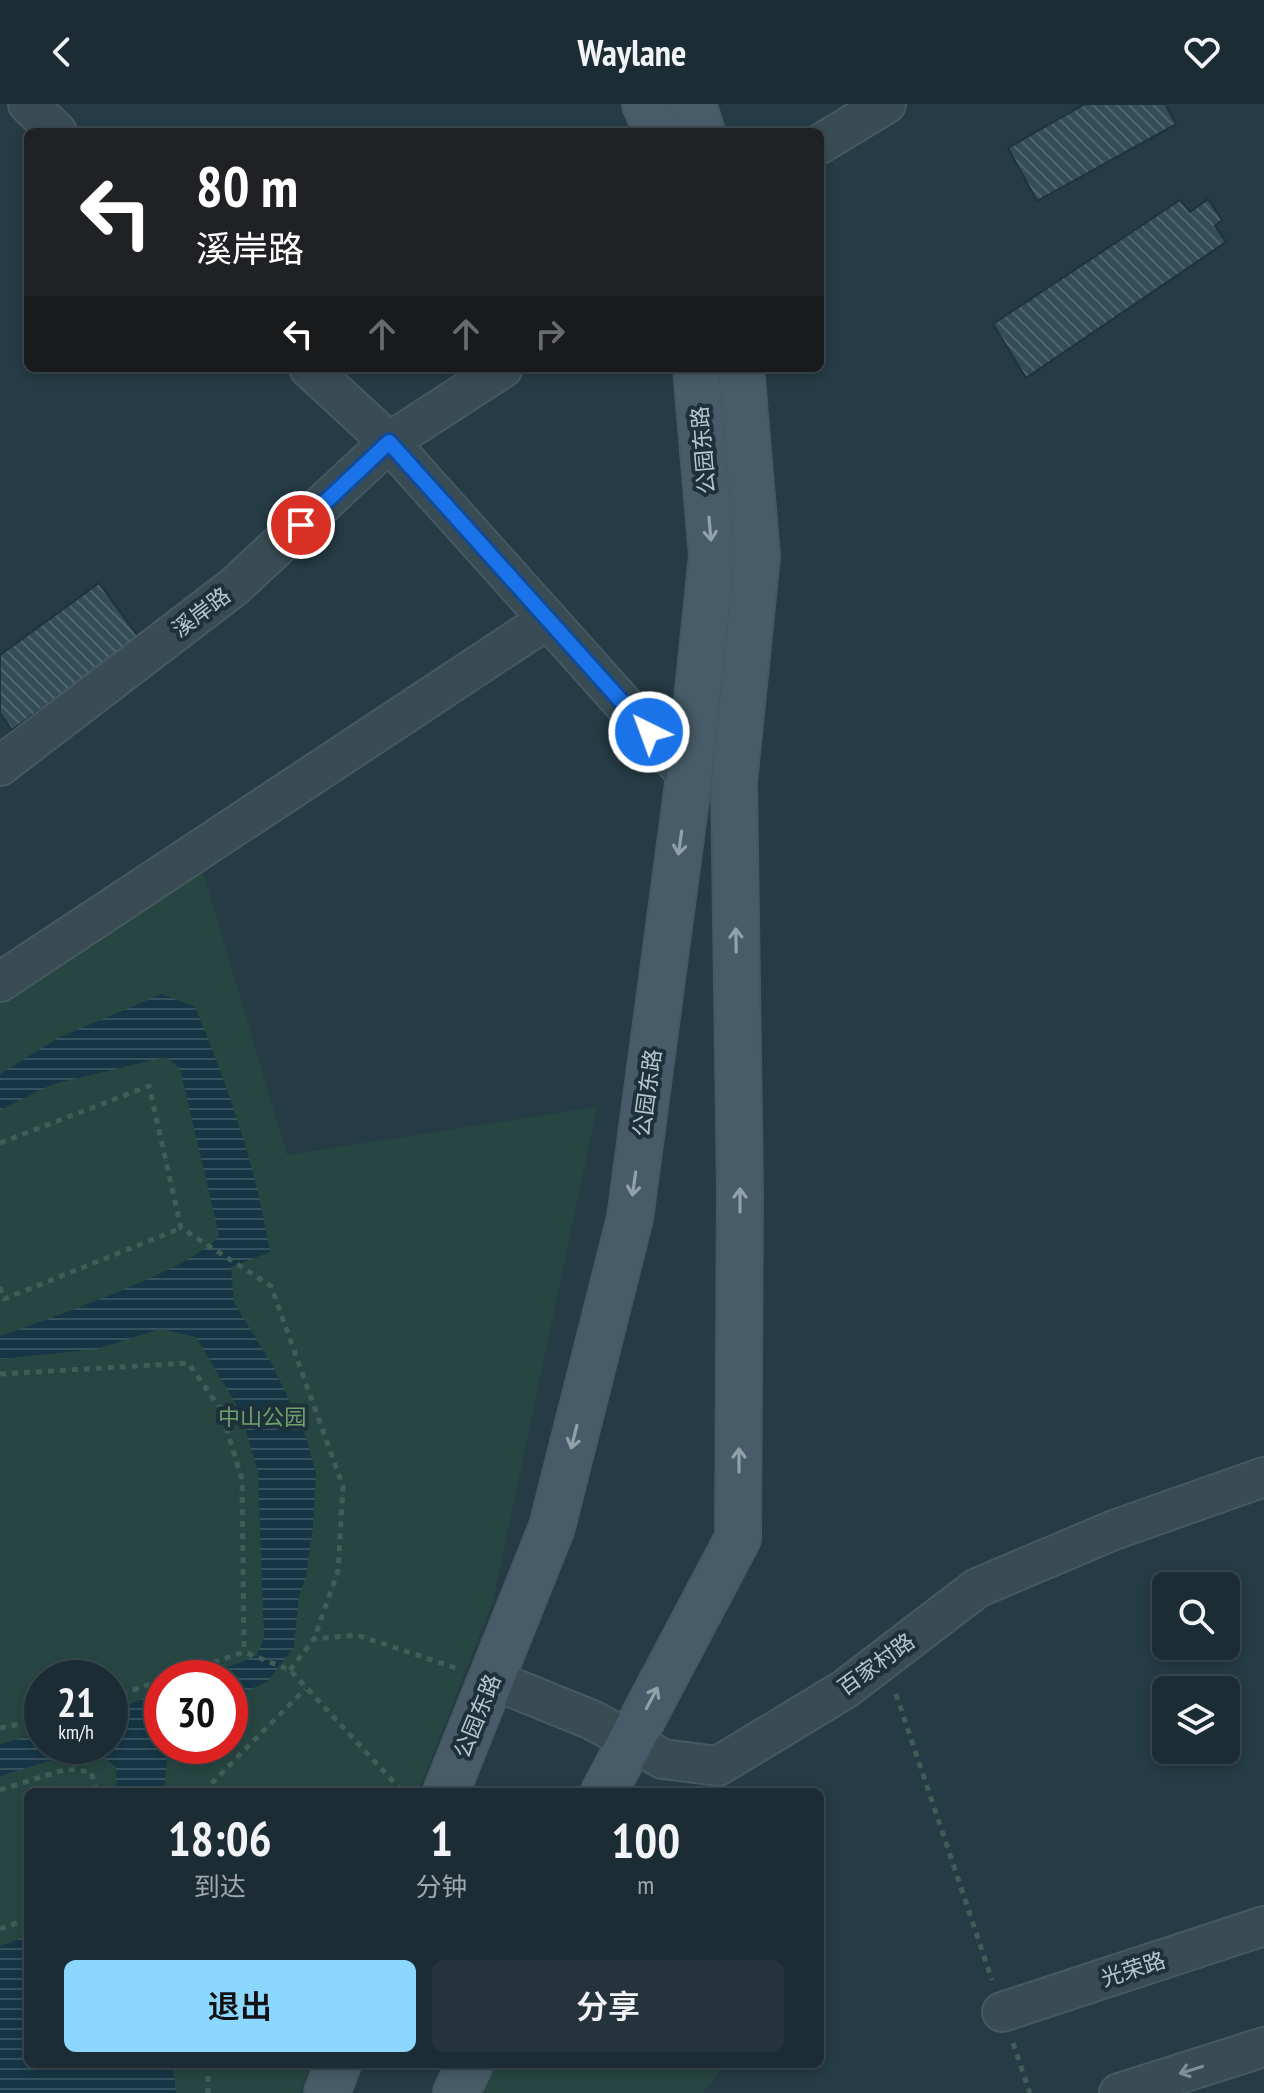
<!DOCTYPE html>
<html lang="zh">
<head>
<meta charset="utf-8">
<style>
	:root { --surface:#1c2c34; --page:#25343c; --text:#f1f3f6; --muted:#a0a7ac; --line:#3a484f; --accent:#8bd7ff }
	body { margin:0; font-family:"PT Sans Narrow","Noto Sans SC",sans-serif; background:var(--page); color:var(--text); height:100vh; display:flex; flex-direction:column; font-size:30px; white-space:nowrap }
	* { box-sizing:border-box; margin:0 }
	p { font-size:26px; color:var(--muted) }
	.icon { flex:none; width:44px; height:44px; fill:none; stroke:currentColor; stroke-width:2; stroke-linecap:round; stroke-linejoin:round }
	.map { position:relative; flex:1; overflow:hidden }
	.details { position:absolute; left:24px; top:1684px; width:800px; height:280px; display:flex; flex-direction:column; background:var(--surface); border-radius:12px; box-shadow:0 4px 12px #0003,0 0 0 2px var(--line) }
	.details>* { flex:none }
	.banner { position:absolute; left:24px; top:24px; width:800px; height:244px; border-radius:12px; box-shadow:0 4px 12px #0003,0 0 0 2px var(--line); background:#202124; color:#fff; overflow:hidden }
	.buttons { position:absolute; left:1152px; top:1468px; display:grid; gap:16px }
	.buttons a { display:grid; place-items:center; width:88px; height:88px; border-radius:12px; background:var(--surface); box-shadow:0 4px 12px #0003,0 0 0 2px var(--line); font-size:40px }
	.speed { position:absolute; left:24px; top:1556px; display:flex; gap:16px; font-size:40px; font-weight:700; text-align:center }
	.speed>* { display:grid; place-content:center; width:104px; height:104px; border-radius:50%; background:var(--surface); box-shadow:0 4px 12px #0003,0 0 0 2px var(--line); line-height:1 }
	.speed small { font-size:20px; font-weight:400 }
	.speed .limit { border:12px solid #d22; background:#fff; color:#111 }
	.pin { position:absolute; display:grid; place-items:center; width:68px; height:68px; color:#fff; margin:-34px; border:4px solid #fff; border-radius:50%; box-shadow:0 2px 8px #0007 }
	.me { position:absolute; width:88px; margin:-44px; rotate:318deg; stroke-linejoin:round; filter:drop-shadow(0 0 6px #0008) }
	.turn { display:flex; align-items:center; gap:28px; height:168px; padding:0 40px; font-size:36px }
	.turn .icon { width:104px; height:104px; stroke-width:2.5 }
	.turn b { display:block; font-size:56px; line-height:68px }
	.lanes { display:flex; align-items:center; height:76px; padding:0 40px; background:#0003; justify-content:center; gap:40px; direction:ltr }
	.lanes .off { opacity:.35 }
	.eta { display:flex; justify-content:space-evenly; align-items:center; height:136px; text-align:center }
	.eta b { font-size:48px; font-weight:600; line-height:56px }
	.button { display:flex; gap:16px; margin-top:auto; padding:16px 40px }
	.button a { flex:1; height:92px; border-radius:12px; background:var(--accent); color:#111; font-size:32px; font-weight:600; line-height:92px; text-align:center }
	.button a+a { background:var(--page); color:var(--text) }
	header { display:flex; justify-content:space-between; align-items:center; height:104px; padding:0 40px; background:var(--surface); font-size:36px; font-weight:600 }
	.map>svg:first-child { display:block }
</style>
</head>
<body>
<header><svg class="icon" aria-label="back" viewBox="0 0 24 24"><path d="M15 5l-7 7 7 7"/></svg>Waylane<svg class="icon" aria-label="heart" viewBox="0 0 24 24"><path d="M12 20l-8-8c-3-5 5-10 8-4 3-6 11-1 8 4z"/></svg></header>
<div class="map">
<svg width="1264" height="1989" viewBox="0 0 1264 1989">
	<defs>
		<pattern id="water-rules" width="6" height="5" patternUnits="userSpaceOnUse" patternTransform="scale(2)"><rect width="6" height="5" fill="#163645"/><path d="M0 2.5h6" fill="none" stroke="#36525f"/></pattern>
		<pattern id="building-back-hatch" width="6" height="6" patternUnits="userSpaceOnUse" patternTransform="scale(2)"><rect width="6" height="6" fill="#334e59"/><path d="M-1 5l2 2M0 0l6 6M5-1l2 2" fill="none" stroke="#4e6670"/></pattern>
	</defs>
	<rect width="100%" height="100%" fill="#253b45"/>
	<g fill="#274641" fill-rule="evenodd">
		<path d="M202,765L287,1051L597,1003L493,1497L418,1688H28V1960H311L300,1989H0V897ZM42,1574H110V1642H42ZM162,1574H230V1642H162Z"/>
		<path d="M479,1960H726L703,1989H458Z"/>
	</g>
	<g fill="url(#water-rules)">
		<path d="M162,890L195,903C228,983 256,1062 270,1148L231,1163L234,1199L273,1262L306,1333L316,1370L313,1423L306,1472L299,1492L294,1543L268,1577L230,1595V1574H199L256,1552L264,1535L258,1368L240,1307L196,1233L160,1225L97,1245L0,1255V1232C41,1218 201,1162 219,1131L180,965L166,953L53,980L0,1006V970L58,934Z"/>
		<path d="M162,1587V1642H168L164,1688H117L116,1663L91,1644L0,1672V1640L42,1629V1642H110V1608Z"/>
		<path d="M28,1832V1960H173L176,1989H0V1842Z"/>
	</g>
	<g fill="url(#building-back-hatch)" stroke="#20333c" stroke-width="2">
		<path d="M1085,0H1165L1176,20L1037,97L1008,44Z"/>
		<path d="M1208,95L1222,116L1215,122L1226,138L1026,274L993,220L1180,96L1190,108Z"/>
		<path d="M99,479L139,534L12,626L0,609V551Z"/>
	</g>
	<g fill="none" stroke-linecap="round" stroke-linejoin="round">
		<g stroke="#465861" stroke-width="42">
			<g id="street">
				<path d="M28,0L57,28"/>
				<path d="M820,40L886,0"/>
				<path d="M309,264L389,338L689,673"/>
				<path d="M0,662L235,482L389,338L503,264"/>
				<path d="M0,878L548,515"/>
				<path d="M491,1575L592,1616L663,1655L718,1662L845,1585L977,1484L1114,1426L1264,1373"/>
				<path d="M1002,1908L1264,1822"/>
				<path d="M1119,1989L1264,1943"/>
			</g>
		</g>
		<g stroke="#465861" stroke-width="48">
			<g id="secondary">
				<path d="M645,0L657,28"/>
				<path d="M693,0L702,28"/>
				<path d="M446,1688L552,1423L630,1114L689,673L712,452L696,264"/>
				<path d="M604,1688L738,1434L740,1088L734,678L757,452L741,264"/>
				<path d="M327,1989L338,1960"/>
				<path d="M456,1989L470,1960"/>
			</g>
		</g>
		<g stroke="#405d58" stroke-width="5" stroke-dasharray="6 6" stroke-linecap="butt">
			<path d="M0,1039L149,982L181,1124L271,1182L343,1383L338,1467L314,1535"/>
			<path d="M0,1183L4,1195L181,1124"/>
			<path d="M0,1270L188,1259L220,1304L242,1375L244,1548"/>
			<path d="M290,1566L314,1535L357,1531L456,1564"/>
			<path d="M168,1574L244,1548L290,1566L403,1688"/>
			<path d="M896,1590L992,1876"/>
			<path d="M110,1594L162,1576"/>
			<path d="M0,1624L42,1615"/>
			<path d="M0,1686L67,1665L91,1668L97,1688"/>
			<path d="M203,1688L305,1585"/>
			<path d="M0,1825L28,1815"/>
			<path d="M1013,1939L1030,1989"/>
			<path d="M208,1960V1989"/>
		</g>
		<use href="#street" stroke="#394c54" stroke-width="38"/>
		<use href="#secondary" stroke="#475c68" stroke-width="44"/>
	</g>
	<defs><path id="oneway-shaft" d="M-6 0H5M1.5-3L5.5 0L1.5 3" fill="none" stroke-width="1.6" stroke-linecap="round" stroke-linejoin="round" transform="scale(2)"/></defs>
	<g stroke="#90a1aa">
		<use href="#oneway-shaft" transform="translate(710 425) rotate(85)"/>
		<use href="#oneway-shaft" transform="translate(680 739) rotate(98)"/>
		<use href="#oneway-shaft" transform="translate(736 836) rotate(-91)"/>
		<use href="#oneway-shaft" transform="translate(634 1080) rotate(98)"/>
		<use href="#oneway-shaft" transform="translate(740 1096) rotate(-90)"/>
		<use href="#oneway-shaft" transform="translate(574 1333) rotate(104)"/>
		<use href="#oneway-shaft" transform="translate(739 1356) rotate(-90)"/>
		<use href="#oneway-shaft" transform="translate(652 1594) rotate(-62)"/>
	</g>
	<use stroke="#7e8f97" href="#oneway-shaft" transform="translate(1191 1966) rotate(163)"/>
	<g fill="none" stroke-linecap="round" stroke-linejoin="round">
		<g stroke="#114b97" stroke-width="20">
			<path id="route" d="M301,421L389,338L649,628"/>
		</g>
		<use href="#route" stroke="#1a73e8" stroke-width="14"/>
	</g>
	<g text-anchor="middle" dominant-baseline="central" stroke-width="8" stroke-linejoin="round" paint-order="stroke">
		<g font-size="22" fill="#b7c6ce" stroke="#1e313a">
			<text transform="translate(703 346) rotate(-95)">公园东路</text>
			<text transform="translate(201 508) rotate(-37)">溪岸路</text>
			<text transform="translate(647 989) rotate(-82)">公园东路</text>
			<text transform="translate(876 1560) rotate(-36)">百家村路</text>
			<text transform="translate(477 1612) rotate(-68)">公园东路</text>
			<text transform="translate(1133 1865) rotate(-18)">光荣路</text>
		</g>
		<g font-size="22" fill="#6ea16c" stroke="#1e313a">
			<text x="262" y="1313">中山公园</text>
		</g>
	</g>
</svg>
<div class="buttons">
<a><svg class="icon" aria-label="search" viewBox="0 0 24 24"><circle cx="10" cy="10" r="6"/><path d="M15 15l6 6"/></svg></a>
<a><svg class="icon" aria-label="layers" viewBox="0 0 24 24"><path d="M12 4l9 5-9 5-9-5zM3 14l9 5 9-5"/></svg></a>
</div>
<div class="speed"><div>21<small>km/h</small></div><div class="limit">30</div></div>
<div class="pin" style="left:301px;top:421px;background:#d93025"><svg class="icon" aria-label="arrive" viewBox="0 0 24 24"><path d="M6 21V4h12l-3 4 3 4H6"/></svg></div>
<svg class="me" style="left:649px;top:628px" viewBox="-20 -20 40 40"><circle r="17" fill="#1a73e8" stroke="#fff" stroke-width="3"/><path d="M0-11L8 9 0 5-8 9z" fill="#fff"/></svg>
<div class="banner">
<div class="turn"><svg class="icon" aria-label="left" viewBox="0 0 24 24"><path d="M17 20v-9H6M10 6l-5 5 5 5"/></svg><div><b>80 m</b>溪岸路</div></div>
<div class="lanes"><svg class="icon" aria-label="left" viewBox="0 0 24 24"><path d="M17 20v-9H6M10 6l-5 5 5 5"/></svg><svg class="icon off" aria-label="ahead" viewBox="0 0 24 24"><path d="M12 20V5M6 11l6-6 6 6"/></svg><svg class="icon off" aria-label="ahead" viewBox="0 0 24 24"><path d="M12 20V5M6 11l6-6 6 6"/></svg><svg class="icon off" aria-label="right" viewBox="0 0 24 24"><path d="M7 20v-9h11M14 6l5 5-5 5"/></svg></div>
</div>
<section class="details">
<div class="eta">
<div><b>18:06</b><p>到达</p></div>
<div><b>1</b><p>分钟</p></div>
<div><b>100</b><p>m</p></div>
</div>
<div class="button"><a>退出</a><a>分享</a></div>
</section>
</div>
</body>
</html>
